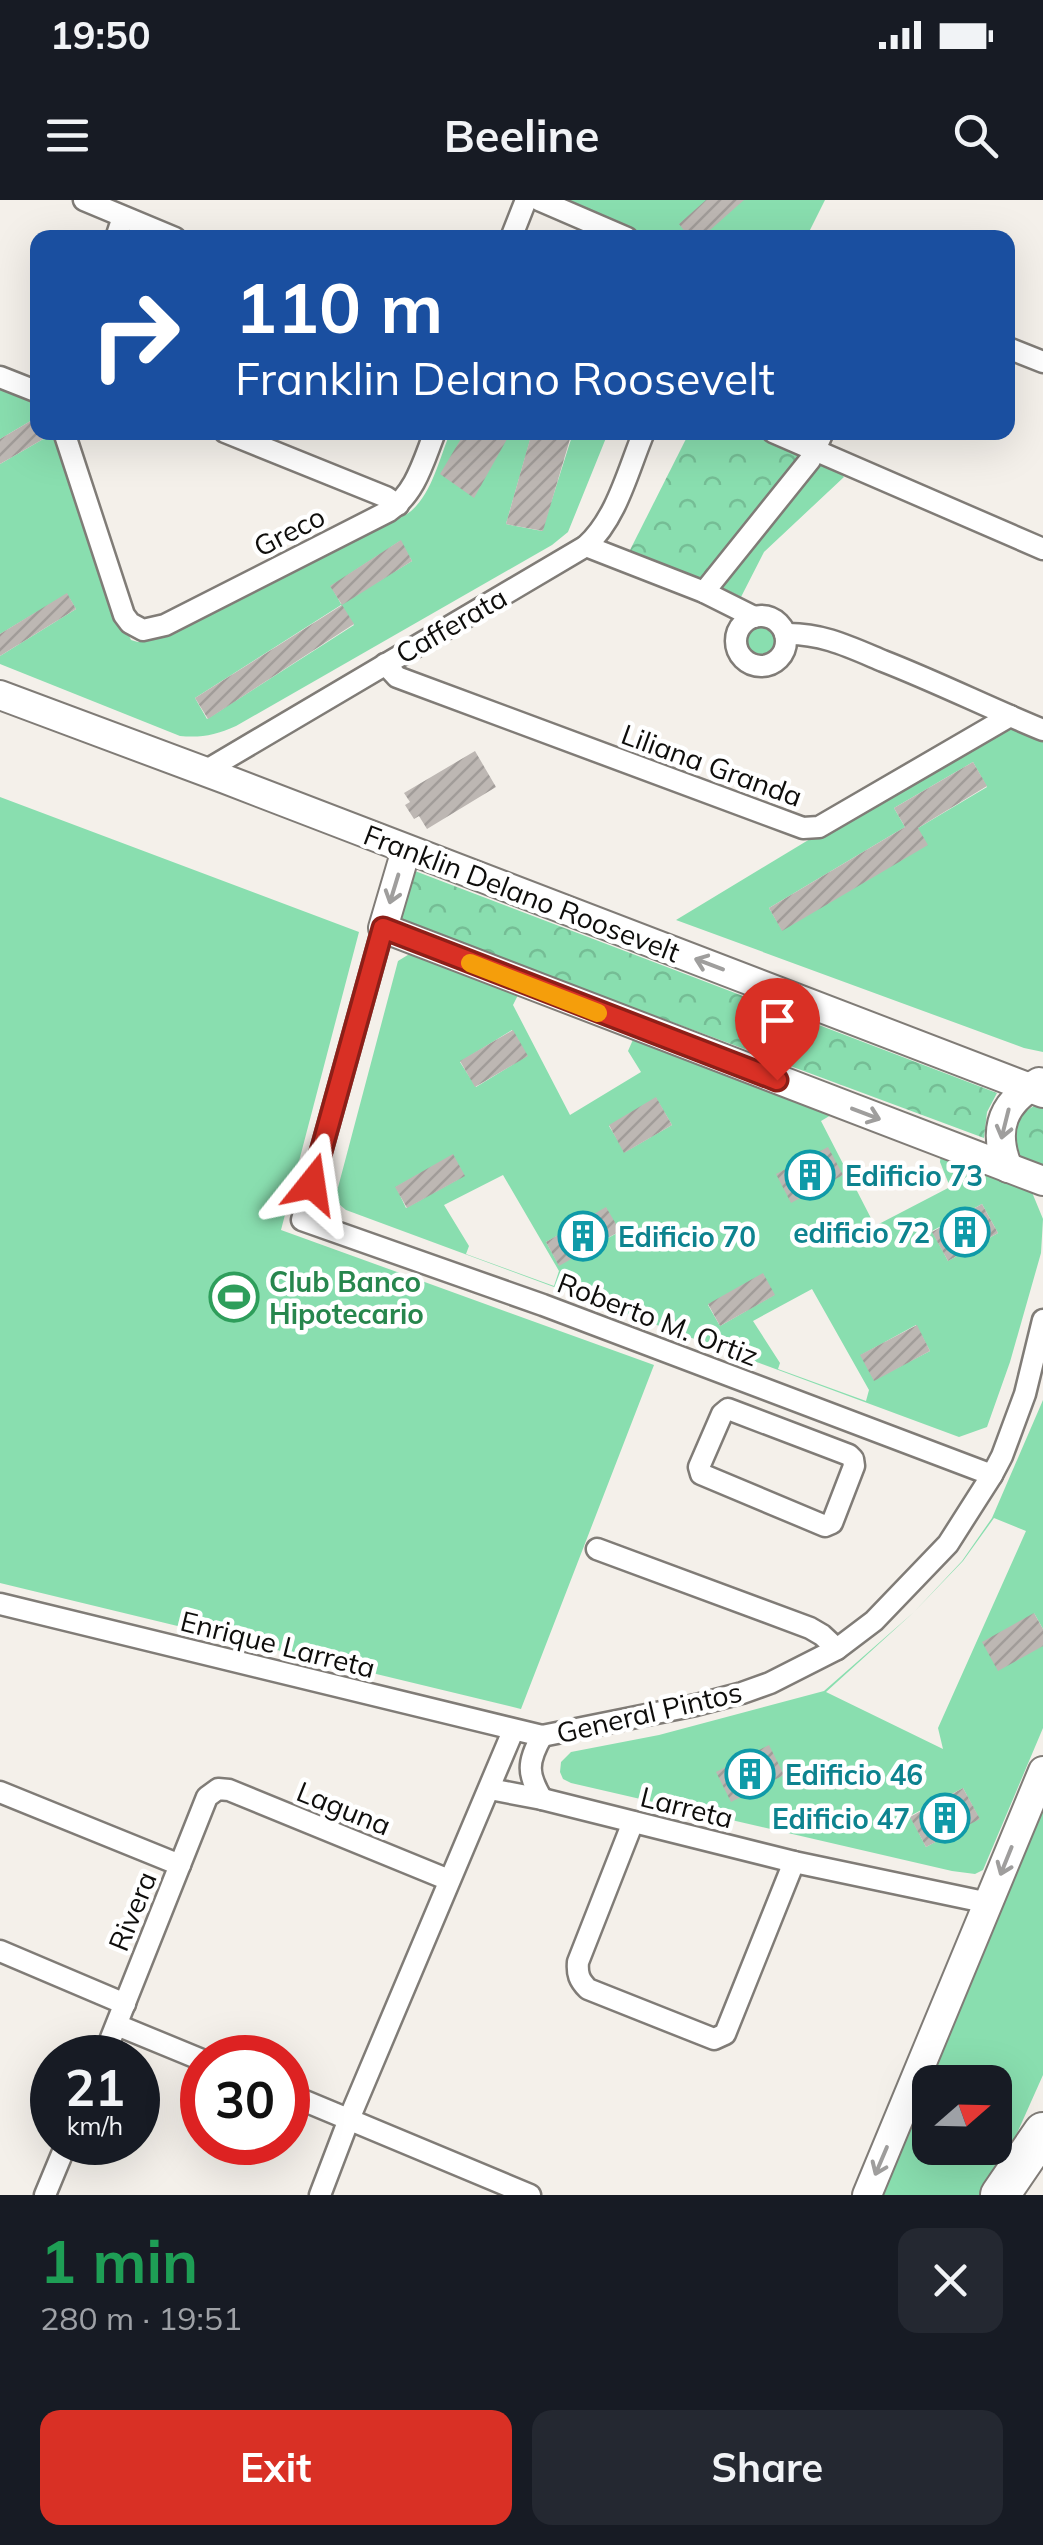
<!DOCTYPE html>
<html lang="en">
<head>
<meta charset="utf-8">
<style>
	:root { --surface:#171b24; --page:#242831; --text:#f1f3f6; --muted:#9ea1a6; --accent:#d93025 }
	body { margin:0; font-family:Mulish,sans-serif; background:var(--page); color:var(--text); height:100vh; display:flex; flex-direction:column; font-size:38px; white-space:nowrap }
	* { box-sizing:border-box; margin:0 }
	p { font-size:32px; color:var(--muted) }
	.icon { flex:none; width:55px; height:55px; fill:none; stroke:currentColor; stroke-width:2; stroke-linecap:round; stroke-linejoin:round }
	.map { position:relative; height:1995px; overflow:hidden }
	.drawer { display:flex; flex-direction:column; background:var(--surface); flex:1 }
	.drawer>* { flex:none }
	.guide { position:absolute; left:30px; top:30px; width:985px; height:210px; border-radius:20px; box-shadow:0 10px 40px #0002; background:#1a4fa0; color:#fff; overflow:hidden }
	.needle { width:65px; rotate:70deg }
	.fabs { position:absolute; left:912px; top:1865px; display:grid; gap:20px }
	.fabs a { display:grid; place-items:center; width:100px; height:100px; border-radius:20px; background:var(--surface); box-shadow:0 10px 40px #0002; font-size:50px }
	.speed { position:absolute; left:30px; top:1835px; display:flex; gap:20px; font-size:50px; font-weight:700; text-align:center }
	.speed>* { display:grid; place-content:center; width:130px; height:130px; border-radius:50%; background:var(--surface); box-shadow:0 10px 40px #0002; line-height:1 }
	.speed small { font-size:25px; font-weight:400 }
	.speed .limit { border:15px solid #d22; background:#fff; color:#111 }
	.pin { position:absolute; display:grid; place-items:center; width:85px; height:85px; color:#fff; margin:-102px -42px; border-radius:50% 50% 50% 0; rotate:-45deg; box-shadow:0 0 10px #0007 }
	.pin .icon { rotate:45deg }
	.me { position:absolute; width:110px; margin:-55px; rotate:15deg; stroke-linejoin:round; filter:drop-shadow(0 0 8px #0008) }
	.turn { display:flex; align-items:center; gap:35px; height:210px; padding:0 40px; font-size:45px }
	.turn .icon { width:130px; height:130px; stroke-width:2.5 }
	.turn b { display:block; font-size:70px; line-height:85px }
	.round { display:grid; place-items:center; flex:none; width:105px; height:105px; border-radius:20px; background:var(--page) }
	.headline { display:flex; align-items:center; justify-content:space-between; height:170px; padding:0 40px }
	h1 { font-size:60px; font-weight:700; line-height:75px; color:#1e9e55 }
	.button { display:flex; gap:20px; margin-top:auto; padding:20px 40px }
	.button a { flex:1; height:115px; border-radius:20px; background:var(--accent); color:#fff; font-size:40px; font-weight:700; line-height:115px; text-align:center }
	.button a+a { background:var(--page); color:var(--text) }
	.status { display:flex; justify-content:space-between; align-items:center; height:70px; padding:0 50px; background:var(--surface); direction:ltr }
	.status svg { height:28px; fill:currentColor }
	header { display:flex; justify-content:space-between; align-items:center; height:130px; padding:0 40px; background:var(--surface); font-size:45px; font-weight:700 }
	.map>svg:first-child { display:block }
</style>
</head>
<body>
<div class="status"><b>19:50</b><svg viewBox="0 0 49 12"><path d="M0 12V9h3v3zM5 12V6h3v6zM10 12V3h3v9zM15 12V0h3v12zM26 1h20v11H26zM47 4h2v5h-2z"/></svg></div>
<header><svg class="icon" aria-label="menu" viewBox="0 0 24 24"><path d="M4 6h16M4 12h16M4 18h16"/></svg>Beeline<svg class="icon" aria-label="search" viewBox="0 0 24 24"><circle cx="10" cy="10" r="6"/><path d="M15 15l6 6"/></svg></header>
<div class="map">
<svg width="1043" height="1995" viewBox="0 0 1043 1995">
	<defs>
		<pattern id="park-crowns" width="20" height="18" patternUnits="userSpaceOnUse" patternTransform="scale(2.5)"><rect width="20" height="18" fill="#89deaf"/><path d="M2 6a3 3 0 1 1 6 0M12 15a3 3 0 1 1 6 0" fill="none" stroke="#75bd95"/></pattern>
		<pattern id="building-hatch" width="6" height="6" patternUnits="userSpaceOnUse" patternTransform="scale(2.5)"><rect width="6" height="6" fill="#bdb7b3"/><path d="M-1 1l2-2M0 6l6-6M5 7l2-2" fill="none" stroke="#a19c99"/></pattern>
	</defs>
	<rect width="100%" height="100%" fill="#f4f0ea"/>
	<g fill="#89deaf" fill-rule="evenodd">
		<path d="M559,0H825L806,38L642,37Z"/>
		<path d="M0,181L38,196L37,224L34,219L0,239Z"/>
		<path d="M42,233H59L123,423L131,440L138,442L151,439L407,314C431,298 439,259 450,233H532L506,324L542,331L573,233H608L568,332L552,345L236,526C216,535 201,538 180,536L0,464V456L76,409L67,394L0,434V264L45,238ZM400,341L412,361L341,404L331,386ZM341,405L354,425L207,519L195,498Z"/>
		<path d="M827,260L844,277L764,352L741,397L717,385L811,263Z"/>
		<path d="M1011,526L1043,541V852L1024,848L676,720L815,636ZM973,562L987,587L918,628L782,730L769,708L905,627L894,608Z"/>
		<path d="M0,597L359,732L281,1030L654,1165L521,1509L0,1383Z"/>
		<path d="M416,750L1029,985L1043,1019L1041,1053L1010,1162L987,1227L959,1237L346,1010L340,1005L336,995L398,761ZM520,791L635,835L628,851L641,872L570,915L513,805ZM512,830L527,856L476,887L460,862ZM656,898L672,925L625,952L609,926ZM836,912L941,952L940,962L950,987L875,1026L821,921ZM453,955L464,976L406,1008L396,987ZM503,975L559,1071L554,1086L466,1054L469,1046L444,1005ZM982,1004L998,1033L948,1061L932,1031ZM606,1008L619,1032L559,1065L546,1042ZM763,1074L774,1095L720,1126L708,1105ZM812,1089L869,1190L866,1201L778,1169L780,1163L753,1121ZM916,1125L930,1151L874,1180L861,1155Z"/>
		<path d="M1043,1200V1429L1034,1413L1043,1446V1528L983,1670L975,1674L952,1671L571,1583L563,1579L560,1572L561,1562L571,1552L659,1535L824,1491L914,1412L962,1361L992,1318ZM994,1318L1026,1331L938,1528L943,1549L826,1492L914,1412L963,1361ZM963,1588L979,1618L926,1647L910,1616Z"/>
		<path d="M1043,1598V1875L1010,1949L985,1995H879ZM930,1882H995V1948H930Z"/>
	</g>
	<g fill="url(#park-crowns)">
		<path d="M689,233H758L807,251L704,384L626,358Z"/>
		<circle cx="761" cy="441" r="20"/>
		<path d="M415,671L997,893L987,912L984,938L400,721Z"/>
		<path d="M1038,904L1043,906V965L1018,955C1007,929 1013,916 1038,904Z"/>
	</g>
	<g fill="url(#building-hatch)">
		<path d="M706,0H744L701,38H690L679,24Z"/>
		<path d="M34,219L38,224V232H42L45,238L0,264V239Z"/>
		<path d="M465,232H511L474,298L440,274Z"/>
		<path d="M532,232H572L543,331L506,324Z"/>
		<path d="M401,340L412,361L342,405L330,386Z"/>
		<path d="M67,393L76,409L0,456V434Z"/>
		<path d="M342,405L354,424L208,519L195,498Z"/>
		<path d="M475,551L496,587L427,629L419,616L414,619L405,605L410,602L404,593Z"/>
		<path d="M973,562L987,586L918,628L928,645L782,731L769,708L905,627L894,608Z"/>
		<path d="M513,830L528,856L475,887L460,861Z"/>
		<path d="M656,897L672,925L624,953L609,925Z"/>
		<path d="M828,947L843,975L791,1003L776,974Z"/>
		<path d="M453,954L465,976L407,1008L395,987Z"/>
		<path d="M982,1004L998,1033L948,1061L932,1032Z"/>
		<path d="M606,1007L620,1031L559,1066L546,1042Z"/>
		<path d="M763,1073L775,1095L720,1126L708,1104Z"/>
		<path d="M917,1125L930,1151L874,1181L860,1155Z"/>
		<path d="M1034,1413L1043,1429V1446L998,1471L982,1442Z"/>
		<path d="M769,1545L784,1575L731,1602L716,1572Z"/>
		<path d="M963,1588L980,1619L926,1647L910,1617Z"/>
	</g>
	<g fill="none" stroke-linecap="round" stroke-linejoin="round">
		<g stroke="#807c77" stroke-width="25">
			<g id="street">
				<path d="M84,0L175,38"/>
				<path d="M539,0L627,38"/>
				<path d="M116,38L123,17"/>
				<path d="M511,38L526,0"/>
				<path d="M1008,148L1043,162"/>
				<path d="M0,177L38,192"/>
				<path d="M64,232L124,415L130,423L143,430L165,425L389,311C416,292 423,262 435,232"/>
				<path d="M225,232L386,297L398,305"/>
				<path d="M773,232L1043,349"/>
				<path d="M586,346L704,392L754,417"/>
				<path d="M704,392L810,260L823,232"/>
				<circle cx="761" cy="441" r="25"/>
				<path d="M785,434C822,433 850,447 883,461C937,482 989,508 1043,530"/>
				<path d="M385,464L397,477L803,628L819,627L1010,516"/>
				<path d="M205,571L586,346C617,318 628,270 644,232"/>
				<path d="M383,728L302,1020L543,1105L992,1275"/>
				<path d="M728,1209L849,1255L853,1259L854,1266L832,1323L825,1326L701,1274L699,1267L722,1214Z"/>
				<path d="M597,1349L810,1428L822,1435L837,1449"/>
				<path d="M0,1404L542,1536L696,1505L742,1493L770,1483L837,1449L874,1421L948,1344L992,1275L1002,1256L1025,1194L1043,1120"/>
				<path d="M490,1589L542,1599L794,1662L989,1703"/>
				<path d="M0,1592L180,1665"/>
				<path d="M542,1599C527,1574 527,1562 542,1536"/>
				<path d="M633,1622L578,1762C577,1774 579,1780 588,1789L714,1839L725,1834L794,1662"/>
				<path d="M0,1751L125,1804"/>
				<path d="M117,1825L202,1860"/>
				<path d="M103,1858L207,1597L218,1589L229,1590L449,1680"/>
				<path d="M288,1894L530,1995"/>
				<path d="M45,1995L67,1942"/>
				<path d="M320,1995L349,1919L513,1531"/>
			</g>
		</g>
		<g stroke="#807c77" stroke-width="32">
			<g id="secondary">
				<path d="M0,495L225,579L1043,893"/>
				<path d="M406,650L383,728L1043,981"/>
				<path d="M1008,968C992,929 1003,902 1039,882"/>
				<path d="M867,1995L1043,1571"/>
			</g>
		</g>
		<g stroke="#807c77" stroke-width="42">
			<path id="highway" d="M1000,1995L1043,1932"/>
		</g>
		<use href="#street" stroke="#fff" stroke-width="20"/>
		<use href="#secondary" stroke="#fff" stroke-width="28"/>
		<use href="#highway" stroke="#fff" stroke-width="38"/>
	</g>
	<defs><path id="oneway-shaft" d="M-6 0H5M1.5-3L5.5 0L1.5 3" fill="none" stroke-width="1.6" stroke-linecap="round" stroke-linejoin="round" transform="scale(2.5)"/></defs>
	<g stroke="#9f9e9d">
		<use href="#oneway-shaft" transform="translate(394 689) rotate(107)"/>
		<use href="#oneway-shaft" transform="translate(709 764) rotate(-159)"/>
		<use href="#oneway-shaft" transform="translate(866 914) rotate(21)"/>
		<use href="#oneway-shaft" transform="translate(1005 924) rotate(104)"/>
		<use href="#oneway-shaft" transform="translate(1006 1661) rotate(112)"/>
		<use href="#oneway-shaft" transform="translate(881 1961) rotate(113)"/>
	</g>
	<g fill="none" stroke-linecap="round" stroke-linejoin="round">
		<g stroke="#8d1f18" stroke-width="25">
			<path id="route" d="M312,984L383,728L777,880"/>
		</g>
		<use href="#route" stroke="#d93025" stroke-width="18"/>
		<path stroke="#f59e0b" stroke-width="18" d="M470,763L598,813"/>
	</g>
	<defs>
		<g id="building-ring" transform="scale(2.5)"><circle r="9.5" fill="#fff" stroke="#0f9aa8" stroke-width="1.5"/><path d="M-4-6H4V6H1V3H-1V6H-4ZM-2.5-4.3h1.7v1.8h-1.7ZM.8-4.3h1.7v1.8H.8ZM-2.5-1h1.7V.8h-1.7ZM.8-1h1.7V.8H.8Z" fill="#0f9aa8"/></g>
		<g id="stadium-ring" transform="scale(2.5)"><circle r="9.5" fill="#fff" stroke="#2e9e5b" stroke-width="1.5"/><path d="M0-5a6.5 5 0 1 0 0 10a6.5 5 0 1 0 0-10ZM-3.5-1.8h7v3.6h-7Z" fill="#2e9e5b"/></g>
	</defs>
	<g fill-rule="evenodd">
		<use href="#building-ring" x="810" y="975"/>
		<use href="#building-ring" x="965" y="1032"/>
		<use href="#building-ring" x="583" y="1036"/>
		<use href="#stadium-ring" x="234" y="1097"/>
		<use href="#building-ring" x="750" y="1574"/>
		<use href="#building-ring" x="945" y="1618"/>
	</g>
	<g text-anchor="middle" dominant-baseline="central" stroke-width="9" stroke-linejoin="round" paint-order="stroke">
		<g font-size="28" fill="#0e0d0b" stroke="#fff">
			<text transform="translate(289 331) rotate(-27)">Greco</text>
			<text transform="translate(451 425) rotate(-30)">Cafferata</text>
			<text transform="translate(712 565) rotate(20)">Liliana Granda</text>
			<text transform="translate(522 693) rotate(21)">Franklin Delano Roosevelt</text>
			<text transform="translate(658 1119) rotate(21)">Roberto M. Ortiz</text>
			<text transform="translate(278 1444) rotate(14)">Enrique Larreta</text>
			<text transform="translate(649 1512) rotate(-13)">General Pintos</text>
			<text transform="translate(687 1607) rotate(14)">Larreta</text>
			<text transform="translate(344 1608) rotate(22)">Laguna</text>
			<text transform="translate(132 1711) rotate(-68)">Rivera</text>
		</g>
		<g font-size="28" font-weight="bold" fill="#0d838f" stroke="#fff" text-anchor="start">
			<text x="845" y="975">Edificio 73</text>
			<text x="930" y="1032" text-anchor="end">edificio 72</text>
			<text x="618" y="1036">Edificio 70</text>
			<text x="785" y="1574">Edificio 46</text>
			<text x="910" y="1618" text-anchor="end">Edificio 47</text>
		</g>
		<g font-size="28" font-weight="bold" fill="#27864d" stroke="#fff" text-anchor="start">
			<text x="269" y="1081">Club Banco<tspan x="269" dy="32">Hipotecario</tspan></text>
		</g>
	</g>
</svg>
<div class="fabs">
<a><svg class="needle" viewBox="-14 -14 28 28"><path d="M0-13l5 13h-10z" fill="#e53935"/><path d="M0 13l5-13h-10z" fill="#9ea1a6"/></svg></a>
</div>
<div class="speed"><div>21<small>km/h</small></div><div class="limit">30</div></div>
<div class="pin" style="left:777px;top:880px;background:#d93025"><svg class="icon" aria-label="arrive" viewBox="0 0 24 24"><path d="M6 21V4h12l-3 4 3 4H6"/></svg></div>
<svg class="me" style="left:312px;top:984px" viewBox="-20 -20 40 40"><path d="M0-17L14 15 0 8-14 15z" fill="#d93025" stroke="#fff" stroke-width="4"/></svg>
<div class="guide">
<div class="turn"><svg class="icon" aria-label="right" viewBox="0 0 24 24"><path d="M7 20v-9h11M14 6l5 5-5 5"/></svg><div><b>110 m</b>Franklin Delano Roosevelt</div></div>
</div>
</div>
<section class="drawer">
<div class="headline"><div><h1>1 min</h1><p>280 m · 19:51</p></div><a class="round"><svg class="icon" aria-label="close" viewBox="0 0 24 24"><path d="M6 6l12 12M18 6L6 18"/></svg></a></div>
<div class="button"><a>Exit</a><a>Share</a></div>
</section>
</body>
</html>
